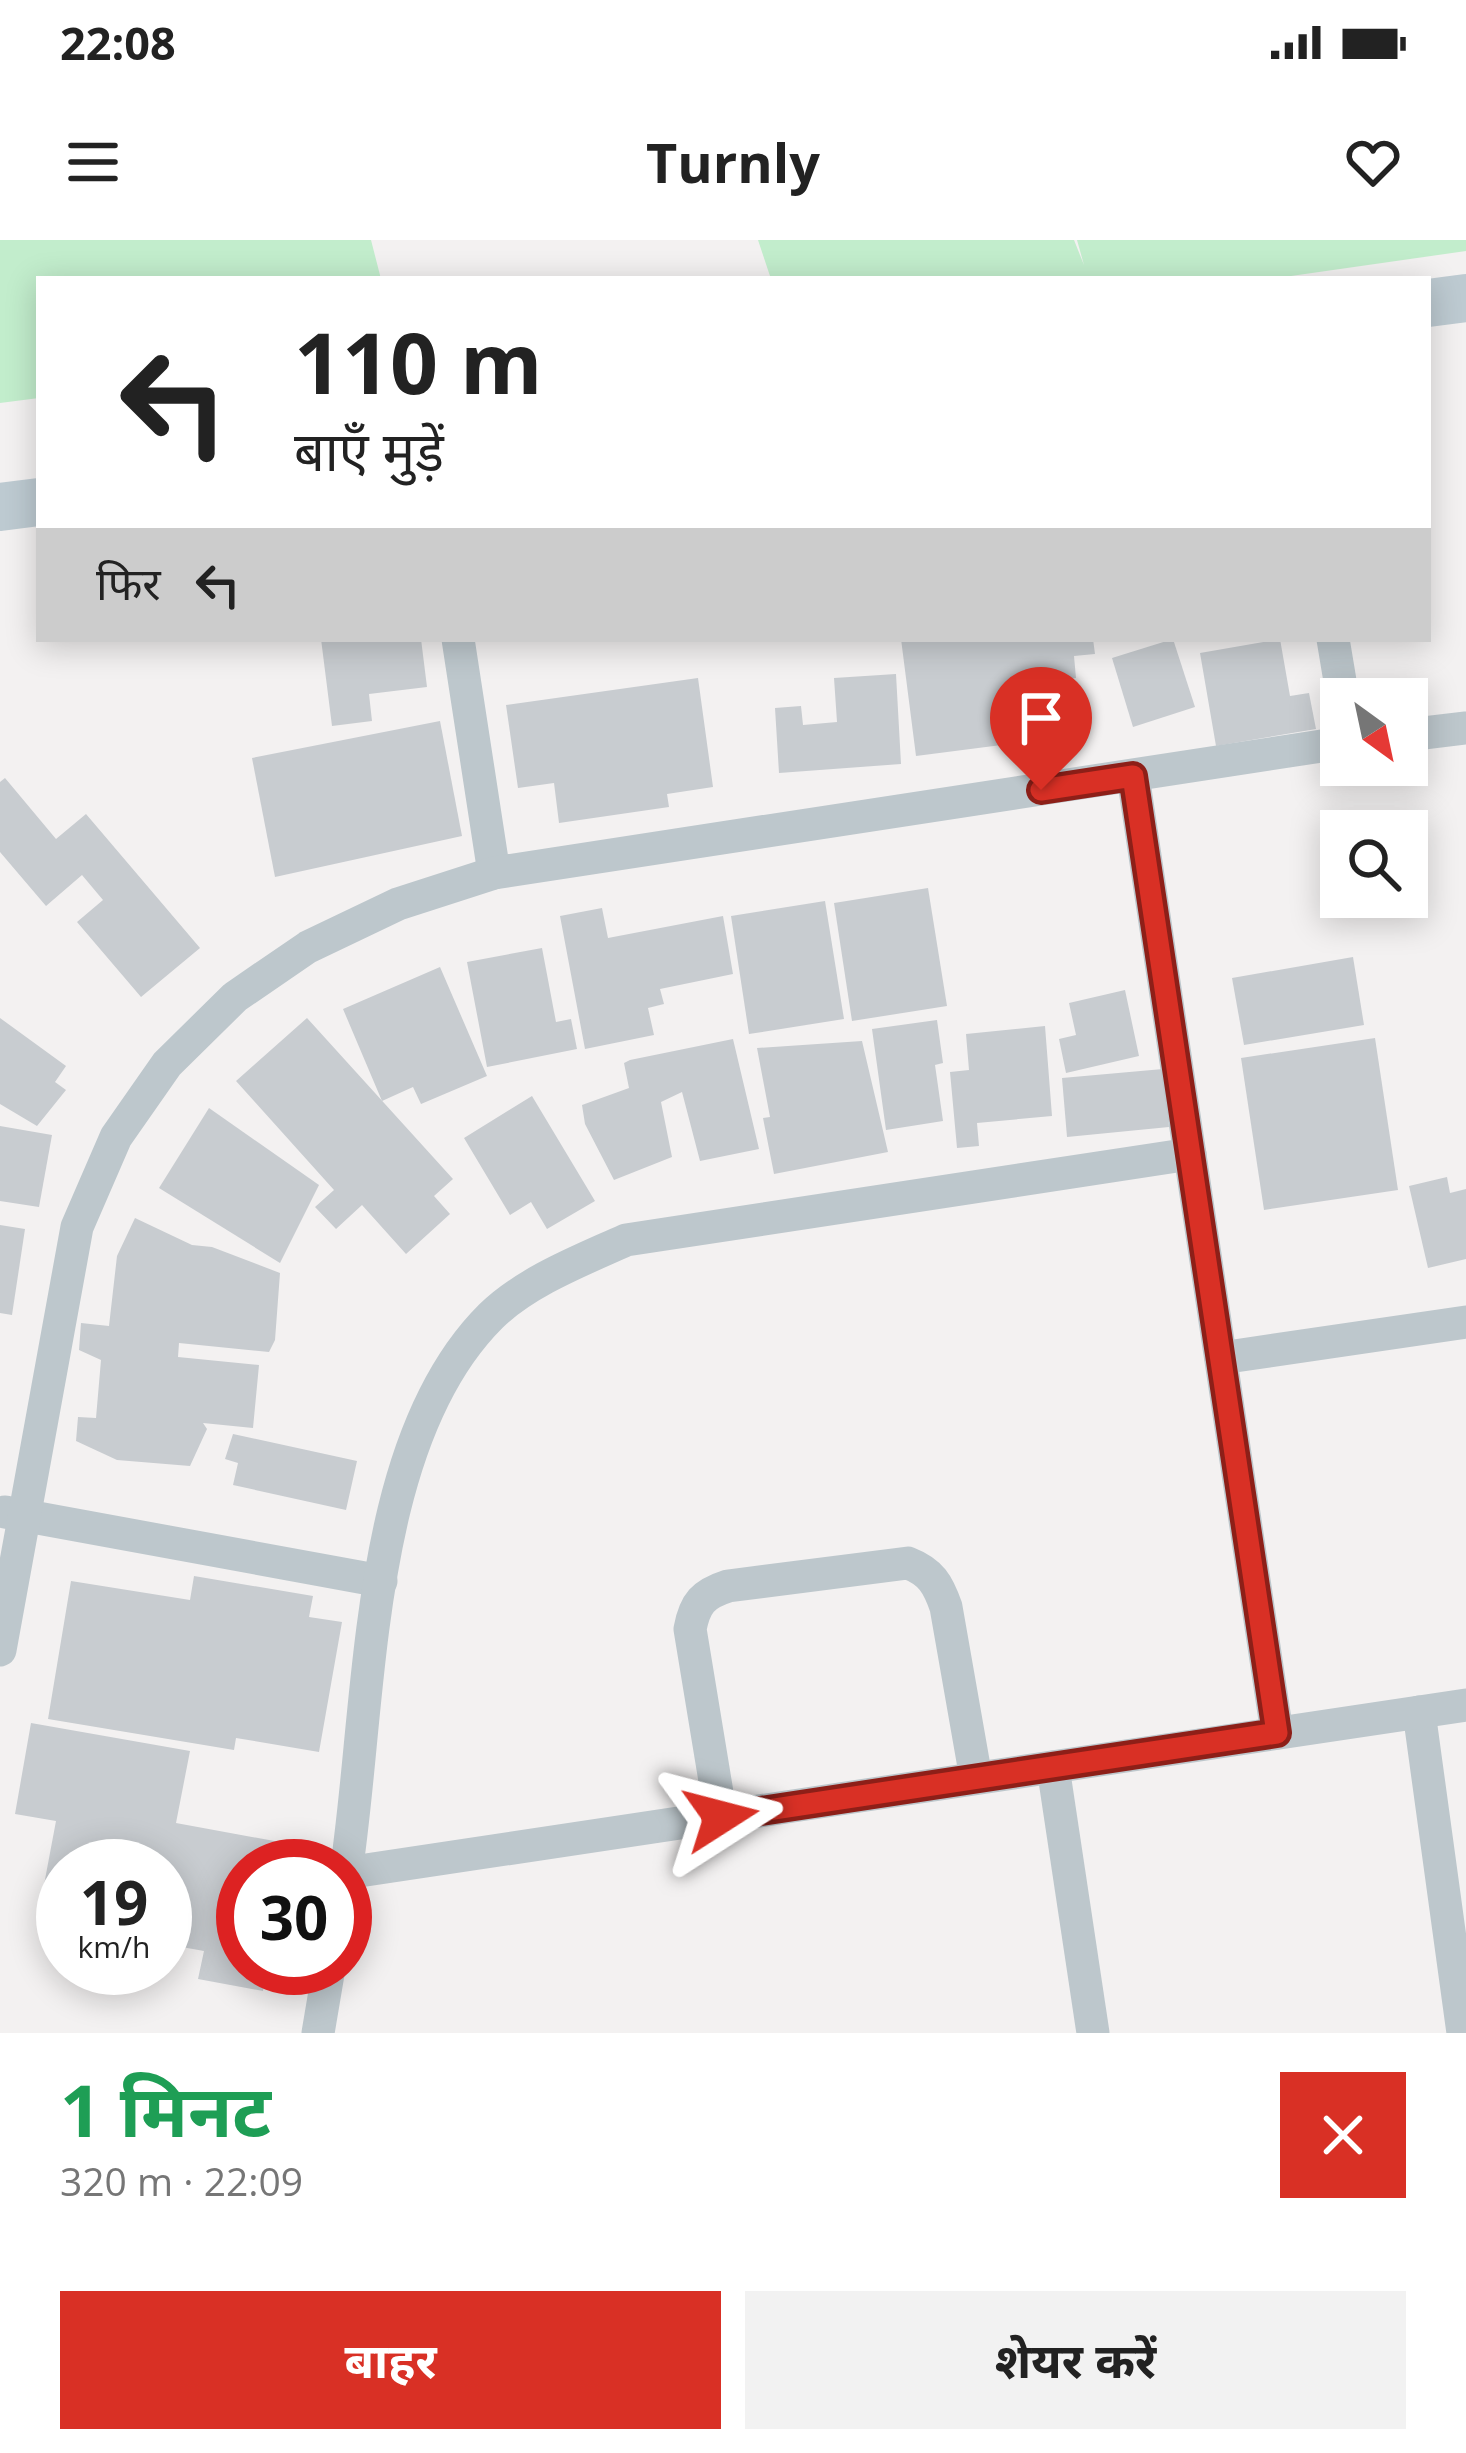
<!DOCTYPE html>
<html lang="hi">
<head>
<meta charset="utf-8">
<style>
	:root { --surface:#fff; --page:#f2f2f2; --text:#222; --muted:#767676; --accent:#d93025 }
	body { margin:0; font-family:"Open Sans","Noto Sans Devanagari",sans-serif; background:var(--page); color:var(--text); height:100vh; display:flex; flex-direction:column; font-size:45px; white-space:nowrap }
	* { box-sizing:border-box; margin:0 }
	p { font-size:39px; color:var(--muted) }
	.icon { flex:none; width:66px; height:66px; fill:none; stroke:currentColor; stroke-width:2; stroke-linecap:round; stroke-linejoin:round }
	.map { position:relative; height:1793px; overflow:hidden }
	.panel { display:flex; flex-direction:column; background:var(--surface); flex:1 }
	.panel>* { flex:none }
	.hud { position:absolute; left:36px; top:36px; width:1395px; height:366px; border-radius:0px; box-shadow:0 6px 30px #0003; background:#fff; color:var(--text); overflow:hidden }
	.needle { width:78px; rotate:147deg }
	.buttons { position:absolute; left:1320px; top:438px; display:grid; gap:24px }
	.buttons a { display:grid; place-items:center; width:108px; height:108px; border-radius:0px; background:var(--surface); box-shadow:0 6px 30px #0003; font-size:60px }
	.speed { position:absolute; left:36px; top:1599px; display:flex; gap:24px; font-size:60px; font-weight:700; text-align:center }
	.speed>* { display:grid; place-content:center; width:156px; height:156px; border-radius:50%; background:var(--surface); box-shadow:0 6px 30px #0003; line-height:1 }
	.speed small { font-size:30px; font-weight:400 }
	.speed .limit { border:18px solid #d22; background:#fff; color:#111 }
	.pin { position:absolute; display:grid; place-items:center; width:102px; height:102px; color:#fff; margin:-123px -51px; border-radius:50% 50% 50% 0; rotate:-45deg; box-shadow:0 0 12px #0007 }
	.pin .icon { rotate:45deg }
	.me { position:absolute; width:132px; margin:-66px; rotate:81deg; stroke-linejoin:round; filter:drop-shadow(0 0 9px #0008) }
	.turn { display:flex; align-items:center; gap:42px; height:252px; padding:0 60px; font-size:54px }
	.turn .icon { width:156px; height:156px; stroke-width:2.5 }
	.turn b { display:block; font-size:84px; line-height:102px }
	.then { display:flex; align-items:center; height:114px; padding:0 60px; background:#0003; gap:24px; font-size:45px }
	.round { display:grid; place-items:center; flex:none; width:126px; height:126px; border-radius:0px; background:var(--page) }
	.headline { display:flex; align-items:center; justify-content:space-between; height:204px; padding:0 60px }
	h1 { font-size:72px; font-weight:700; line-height:90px; color:#1e9e55 }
	.cta { display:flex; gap:24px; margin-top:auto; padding:24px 60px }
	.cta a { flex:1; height:138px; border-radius:0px; background:var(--accent); color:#fff; font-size:48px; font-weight:700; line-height:138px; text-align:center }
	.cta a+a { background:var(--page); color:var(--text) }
	.status { display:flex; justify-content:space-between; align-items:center; height:84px; padding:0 60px; background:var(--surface); direction:ltr }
	.status svg { height:33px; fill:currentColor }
	header { display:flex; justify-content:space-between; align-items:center; height:156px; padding:0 60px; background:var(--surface); font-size:54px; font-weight:700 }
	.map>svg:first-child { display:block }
</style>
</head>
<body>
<div class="status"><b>22:08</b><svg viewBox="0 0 49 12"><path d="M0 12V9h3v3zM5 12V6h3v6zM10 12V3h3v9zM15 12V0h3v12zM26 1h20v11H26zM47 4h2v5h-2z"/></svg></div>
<header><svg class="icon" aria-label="menu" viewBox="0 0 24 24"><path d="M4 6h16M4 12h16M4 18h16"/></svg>Turnly<svg class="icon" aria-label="heart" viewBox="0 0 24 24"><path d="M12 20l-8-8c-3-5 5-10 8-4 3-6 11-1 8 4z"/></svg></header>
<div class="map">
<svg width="1466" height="1793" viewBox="0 0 1466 1793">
	<rect width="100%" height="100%" fill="#f3f1f1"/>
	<g fill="#c2edcc">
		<path d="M0,0H371L381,39H39V158L0,163Z"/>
		<path d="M758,0H1074L1084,25L1077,0H1466V11L1270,39H771Z"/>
	</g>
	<g fill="#c8ccd0">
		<path d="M321,399H421L427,447L369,454L372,481L332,486Z"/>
		<path d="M901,399H1093L1095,414L1074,416L1076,438L1032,444L1033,451L1011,454L1017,503L916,516Z"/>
		<path d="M1173,399L1195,467L1133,487L1112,418Z"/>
		<path d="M1280,399L1290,456L1309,453L1316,489L1216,506L1200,413Z"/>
		<path d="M896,434L901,524L779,533L775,468L801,466L803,485L837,482L834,438Z"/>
		<path d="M698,438L713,547L667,554L669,567L559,583L554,543L518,548L506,465Z"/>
		<path d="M440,481L462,596L275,637L252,518Z"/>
		<path d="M5,538L56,599L86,574L200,708L141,757L77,682L103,660L82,635L46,666L0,612V542Z"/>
		<path d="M928,648L947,766L852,781L834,663Z"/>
		<path d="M825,661L844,779L749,794L731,676Z"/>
		<path d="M602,668L608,698L723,676L733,734L660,749L664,764L648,768L654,795L585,809L560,676Z"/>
		<path d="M542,708L556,782L571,779L577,809L487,827L467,722Z"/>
		<path d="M1353,717L1364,785L1244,805L1232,738Z"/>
		<path d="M440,727L487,836L421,864L413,847L382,861L343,769Z"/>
		<path d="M1125,750L1139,816L1066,833L1059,799L1076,795L1069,763Z"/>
		<path d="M0,778L66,826L55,842L66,850L37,886L0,864Z"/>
		<path d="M307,778L453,939L434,956L450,974L406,1014L362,965L336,989L315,967L334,950L236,841Z"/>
		<path d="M937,780L943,823L935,825L943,881L886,890L872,789Z"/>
		<path d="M1045,786L1052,876L977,883L979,906L957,908L950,832L969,830L966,794Z"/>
		<path d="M1375,798L1398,950L1264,970L1241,818Z"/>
		<path d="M733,799L759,909L700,921L682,852L661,862L672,917L614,940L585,884L582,865L629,848L624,823L630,820Z"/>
		<path d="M862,801L888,912L774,934L763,878L770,877L757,808Z"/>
		<path d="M1163,829L1169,887L1067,897L1062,838Z"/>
		<path d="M532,856L595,961L547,989L531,962L510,975L464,898Z"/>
		<path d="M209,868L319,945L280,1023L159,948Z"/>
		<path d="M0,886L52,895L39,967L0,961Z"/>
		<path d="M1447,937L1450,953L1466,949V1019L1428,1028L1409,946Z"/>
		<path d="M135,978L192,1005L212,1007L280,1033L275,1100L269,1112L179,1103L178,1117L259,1125L253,1188L203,1183L207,1189L190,1226L117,1220L76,1201L78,1177L96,1178L101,1120L79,1110L81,1083L109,1086L117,1016Z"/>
		<path d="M0,985L25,989L12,1075L0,1073Z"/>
		<path d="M233,1194L357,1221L346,1270L233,1245L238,1223L225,1219Z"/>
		<path d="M194,1336L313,1356L309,1377L342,1382L319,1512L236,1498L234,1510L48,1479L71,1341L190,1360Z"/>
		<path d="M31,1483L190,1511L176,1583L307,1607L303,1626H243V1728H267L263,1751L198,1739L204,1711L165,1704V1626H63V1670L40,1666L56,1581L15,1574Z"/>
	</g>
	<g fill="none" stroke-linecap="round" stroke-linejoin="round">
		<g stroke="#bdc7cc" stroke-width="33">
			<path d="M458,399L494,633"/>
			<path d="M1333,399L1343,459"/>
			<path d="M1407,495L1466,488"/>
			<path d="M1133,536L1277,1493"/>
			<path d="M1221,1118L1466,1082"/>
			<path d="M5,1272L381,1341"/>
			<path d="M0,1410L77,987L116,897L167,824L235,757L308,707L398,664L494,633L1341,503"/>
			<path d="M1419,1472L1463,1793"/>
			<path d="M1053,1527L1093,1793"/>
			<path d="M721,1577L690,1389C695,1363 703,1354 728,1346L908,1323C931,1332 938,1344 946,1367L976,1538"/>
			<path d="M346,1633L1466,1465"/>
			<path d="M345,1639C372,1468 362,1204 491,1076C527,1041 582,1020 626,1000L1190,914"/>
			<path d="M318,1793L329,1728"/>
		</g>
		<g stroke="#bdcad1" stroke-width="48">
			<path d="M1428,63L1466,58"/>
			<path d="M0,267L39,262"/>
		</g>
	</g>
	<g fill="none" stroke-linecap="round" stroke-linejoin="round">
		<g stroke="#8d1f18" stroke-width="30">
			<path id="route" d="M721,1577L1277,1493L1133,536L1041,550"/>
		</g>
		<use href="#route" stroke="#d93025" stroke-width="21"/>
	</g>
</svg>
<div class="buttons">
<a><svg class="needle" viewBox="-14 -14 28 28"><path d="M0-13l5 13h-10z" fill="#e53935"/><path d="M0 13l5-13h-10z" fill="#767676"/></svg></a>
<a><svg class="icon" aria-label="search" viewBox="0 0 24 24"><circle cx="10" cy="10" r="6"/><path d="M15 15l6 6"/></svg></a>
</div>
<div class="speed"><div>19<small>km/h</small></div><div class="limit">30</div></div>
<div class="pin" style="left:1041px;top:550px;background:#d93025"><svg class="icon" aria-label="arrive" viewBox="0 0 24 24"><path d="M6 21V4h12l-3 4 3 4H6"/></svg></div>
<svg class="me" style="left:721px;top:1577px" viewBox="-20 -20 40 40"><path d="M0-17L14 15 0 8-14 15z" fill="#d93025" stroke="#fff" stroke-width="4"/></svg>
<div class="hud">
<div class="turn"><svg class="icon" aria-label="left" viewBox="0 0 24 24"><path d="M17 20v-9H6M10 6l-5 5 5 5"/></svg><div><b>110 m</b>बाएँ मुड़ें</div></div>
<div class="then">फिर<svg class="icon" aria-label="left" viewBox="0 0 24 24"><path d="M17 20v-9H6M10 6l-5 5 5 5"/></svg></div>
</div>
</div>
<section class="panel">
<div class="headline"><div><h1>1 मिनट</h1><p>320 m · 22:09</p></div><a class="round" style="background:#d93025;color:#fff"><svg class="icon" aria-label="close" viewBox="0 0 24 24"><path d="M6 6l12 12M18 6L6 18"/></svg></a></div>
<div class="cta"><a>बाहर</a><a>शेयर करें</a></div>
</section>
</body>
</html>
